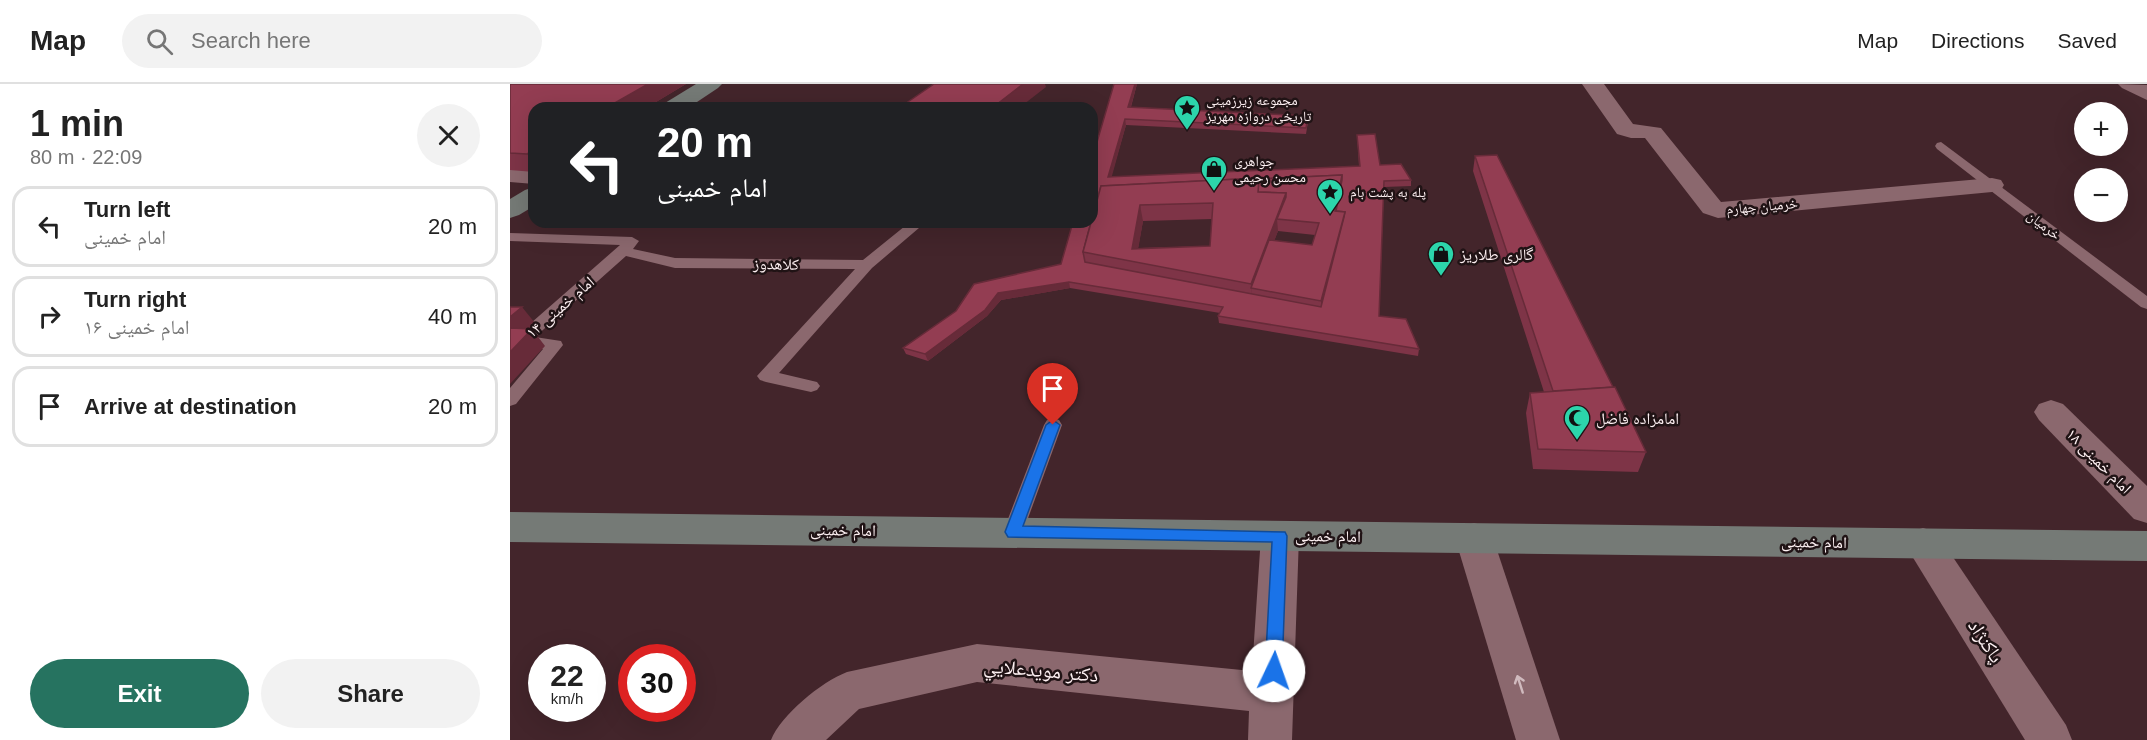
<!DOCTYPE html>
<html lang="en">
<head>
<meta charset="utf-8">
<style>
	:root { --surface:#fff; --page:#f2f2f2; --text:#222; --muted:#767676; --line:#e0e0e0; --accent:#267360 }
	body { margin:0; font-family:Arial,"Noto Naskh Arabic",sans-serif; background:var(--page); color:var(--text); height:100vh; display:flex; flex-direction:column; font-size:22px; white-space:nowrap }
	* { box-sizing:border-box; margin:0 }
	p { font-size:20px; color:var(--muted) }
	.icon { flex:none; width:33px; height:33px; fill:none; stroke:currentColor; stroke-width:2; stroke-linecap:round; stroke-linejoin:round }
	.map { position:relative; flex:1; overflow:hidden }
	.sheet { display:flex; flex-direction:column; background:var(--surface); width:510px }
	.sheet>* { flex:none }
	.banner { position:absolute; left:18px; top:18px; width:570px; height:126px; border-radius:18px; box-shadow:0 6px 24px #0002; background:#202124; color:#fff; overflow:hidden }
	.tools { position:absolute; left:1564px; top:18px; display:grid; gap:12px }
	.tools a { display:grid; place-items:center; width:54px; height:54px; border-radius:50%; background:var(--surface); box-shadow:0 6px 24px #0002; font-size:30px }
	.speed { position:absolute; left:18px; top:560px; display:flex; gap:12px; font-size:30px; font-weight:700; text-align:center }
	.speed>* { display:grid; place-content:center; width:78px; height:78px; border-radius:50%; background:var(--surface); box-shadow:0 6px 24px #0002; line-height:1 }
	.speed small { font-size:15px; font-weight:400 }
	.speed .limit { border:9px solid #d22; background:#fff; color:#111 }
	.pin { position:absolute; display:grid; place-items:center; width:51px; height:51px; color:#fff; margin:-62px -26px; border-radius:50% 50% 50% 0; rotate:-45deg; box-shadow:0 0 6px #0007 }
	.pin .icon { rotate:45deg }
	.me { position:absolute; width:66px; margin:-33px; rotate:3deg; stroke-linejoin:round; filter:drop-shadow(0 0 4px #0008) }
	.turn { display:flex; align-items:center; gap:21px; height:126px; padding:0 30px; font-size:27px }
	.turn .icon { width:78px; height:78px; stroke-width:2.5 }
	.turn b { display:block; font-size:42px; line-height:51px }
	.round { display:grid; place-items:center; flex:none; width:63px; height:63px; border-radius:32px; background:var(--page) }
	.overview { display:flex; align-items:center; justify-content:space-between; height:102px; padding:0 30px }
	h1 { font-size:36px; font-weight:600; line-height:45px }
	.button { display:flex; gap:12px; margin-top:auto; padding:12px 30px }
	.button a { flex:1; height:69px; border-radius:36px; background:var(--accent); color:#fff; font-size:24px; font-weight:600; line-height:69px; text-align:center }
	.button a+a { background:var(--page); color:var(--text) }
	ul { padding:0; list-style:none }
	li { display:flex; align-items:center; gap:18px; height:81px; margin:0 12px 9px; padding:0 18px; border:3px solid var(--line); border-radius:18px }
	li div { flex:1 }
	li b { display:block; font-size:22px }
	li em { font-style:normal }
	header { display:flex; align-items:center; gap:36px; box-sizing:border-box; height:84px; padding:0 30px; background:var(--surface); border-bottom:2px solid var(--line) }
	header strong { font-size:28px }
	nav { display:flex; gap:33px; margin-inline-start:auto; font-size:21px }
	.search { width:420px; height:54px; background:var(--page); display:flex; align-items:center; gap:15px; box-sizing:border-box; padding:0 21px; border-radius:33px; color:var(--muted); font-size:22px }
	main { display:flex; flex:1; min-height:0 }
	.map>svg:first-child { display:block }
</style>
</head>
<body>
<header>
<strong>Map</strong>
<div class="search"><svg class="icon" aria-label="search" viewBox="0 0 24 24"><circle cx="10" cy="10" r="6"/><path d="M15 15l6 6"/></svg>Search here</div>
<nav><a>Map</a><a>Directions</a><a>Saved</a></nav>
</header>
<main>
<section class="sheet">
<div class="overview"><div><h1>1 min</h1><p>80 m · 22:09</p></div><a class="round"><svg class="icon" aria-label="close" viewBox="0 0 24 24"><path d="M6 6l12 12M18 6L6 18"/></svg></a></div>
<ul>
<li><svg class="icon" aria-label="left" viewBox="0 0 24 24"><path d="M17 20v-9H6M10 6l-5 5 5 5"/></svg><div><b>Turn left</b><p>امام خمینی</p></div><em>20 m</em></li>
<li><svg class="icon" aria-label="right" viewBox="0 0 24 24"><path d="M7 20v-9h11M14 6l5 5-5 5"/></svg><div><b>Turn right</b><p>امام خمینی ۱۶</p></div><em>40 m</em></li>
<li><svg class="icon" aria-label="arrive" viewBox="0 0 24 24"><path d="M6 21V4h12l-3 4 3 4H6"/></svg><div><b>Arrive at destination</b></div><em>20 m</em></li>
</ul>
<div class="button"><a>Exit</a><a>Share</a></div>
</section>
<div class="map">
<svg width="1637" height="656" viewBox="0 0 1637 656">
	<rect width="100%" height="100%" fill="#43252b"/>
	<g fill="none" stroke-linecap="round" stroke-linejoin="round">
		<g fill="#8b686e" fill-rule="evenodd">
			<path d="M1431,58L1637,212V225L1631,223L1427,65L1425,62L1427,59Z"/>
			<path d="M400,138H416L362,184L269,289L307,298L310,302L307,306L301,308L256,298L250,296L247,292L345,185L165,184L116,172L25,253L51,257L53,261L6,320L0,322V304L33,265L5,261L3,257L5,253L110,161L0,157V149L122,153L129,157L123,165L165,174L353,176Z"/>
			<path d="M543,334L549,336L552,341L513,448L510,454L503,456L496,454L493,448L534,341L537,336Z"/>
		</g>
		<g fill="#8b686e" fill-rule="evenodd">
			<path d="M1072,0H1094L1123,40L1151,44L1211,118L1482,94L1491,96L1494,101L1491,106L1482,108L1208,134L1193,129L1135,54H1121L1107,50Z"/>
			<path d="M1608,0L1637,1V16L1612,4Z"/>
			<path d="M0,84L24,86V100L0,98Z"/>
			<path d="M1541,316L1553,320L1637,402V439L1624,435L1529,336L1524,328L1529,320Z"/>
			<path d="M770,437L783,441L789,452L782,656H738L739,627L467,598L349,625L316,656H261C271,631 311,598 337,588L467,560L742,587L751,452L757,441Z"/>
			<path d="M964,439L977,443L983,454L1050,656H1006L945,454L951,443Z"/>
			<path d="M1413,444L1426,448L1556,641L1562,656H1515L1394,459L1400,448Z"/>
		</g>
		<g fill="#757a76" fill-rule="evenodd">
			<path d="M186,0H212L208,4L178,24H152L155,19Z"/>
			<path d="M24,103V122L9,131L0,134V115L15,106Z"/>
			<path d="M0,428L1637,447V477L0,458Z"/>
		</g>
	</g>
	<g fill="#7e3447" fill-rule="evenodd">
		<path d="M0,0H176L136,24H24V88L0,86Z"/>
		<path d="M627,0L621,23L798,32V38L796,50L616,41L601,93L849,82L847,51L870,81L901,96V102L874,103L869,232L909,265L908,272L709,239L708,232L710,229L560,204L491,216L477,232L418,277L396,270L393,264L551,180L582,75ZM702,135L700,162L628,164L633,137ZM768,147L805,151L802,161L764,157Z"/>
		<path d="M965,72L1136,368L1128,388L1023,385L1016,329L1020,309L1034,308L963,87Z"/>
	</g>
	<g fill="#672b39">
		<path d="M138,0H176L136,24H96Z"/>
		<path d="M513,0H535L536,3L509,24H482Z"/>
		<path d="M625,0H627L619,29L618,23Z"/>
		<path d="M615,35L616,41L600,99L598,93Z"/>
		<path d="M24,66V80L17,70Z"/>
		<path d="M776,109L777,125L767,135L768,147L746,205L741,204L742,216L741,200Z"/>
		<path d="M630,121L633,137L626,178L622,165Z"/>
		<path d="M835,128L834,139L811,229V217Z"/>
		<path d="M559,198L560,204L491,216L477,232L418,277L415,270L488,209Z"/>
		<path d="M12,223L25,239L3,260L0,256V233Z"/>
		<path d="M22,245L35,262L0,300V268Z"/>
	</g>
	<g fill="#933d52" stroke="#672b39" stroke-width="1.5" fill-rule="evenodd">
		<path d="M0,0H138L96,24H24V66L17,70L0,69Z"/>
		<path d="M424,0H513L482,24H402L392,22Z"/>
		<path d="M604,0H625L618,23L798,32L796,44L615,35L598,93L850,82L847,51L865,50L870,81L891,80L901,96L874,97L869,232L896,235L909,265L708,232L713,223L559,198L488,209L475,226L415,270L393,264L446,227L464,200L551,180L563,138H581L573,168L575,178L811,223L834,133L835,128L826,127L832,96V91L749,95V96V94L591,102L582,136V75Z"/>
		<path d="M559,20L561,22L558,24H554Z"/>
		<path d="M987,71L1103,303L1043,307L965,72Z"/>
		<path d="M832,91L825,127L835,128L811,217L741,204L759,156L802,161L809,139L767,135L776,113V109L748,108L749,95Z"/>
		<path d="M749,94L748,108L776,109L741,200L573,168L591,102ZM703,119L700,162L622,165L630,121Z"/>
		<path d="M0,223H12L0,233Z"/>
		<path d="M0,244L22,245L0,268Z"/>
		<path d="M1105,303L1136,368L1028,365L1020,309Z"/>
	</g>
	<defs><path id="oneway-shaft" d="M-6 0H5M1.5-3L5.5 0L1.5 3" fill="none" stroke-width="1.6" stroke-linecap="round" stroke-linejoin="round" transform="scale(1.5)"/></defs>
	<use stroke="#d0babe" href="#oneway-shaft" transform="translate(1010 600) rotate(-108)"/>
	<path fill="#1a73e8" stroke="#114b97" stroke-width="1.5" d="M543,336L550,341L513,442L775,448L777,452L772,587L770,592L764,595L757,592L755,587L762,458L498,453L495,448L536,341Z"/>
	<defs>
		<g id="sight-pin" transform="scale(1.35)"><path d="M0 17L-7.5 6A9.5 9.5 0 1 1 7.5 6Z" fill="#2cd5ab" stroke="#201315"/><path d="M0-6L1.8-2.2L6-1.7L2.9 1.2L3.7 5.4L0 3.3L-3.7 5.4L-2.9 1.2L-6-1.7L-1.8-2.2Z" fill="#111"/></g>
		<g id="shop-pin" transform="scale(1.35)"><path d="M0 17L-7.5 6A9.5 9.5 0 1 1 7.5 6Z" fill="#2cd5ab" stroke="#201315"/><path d="M-5-2.5h2.3a2.7 3.5 0 0 1 5.4 0H5L5.5 6h-11ZM-1.5-2.5h3a1.5 2.3 0 0 0-3 0Z" fill="#111"/></g>
		<g id="mosque-pin" transform="scale(1.35)"><path d="M0 17L-7.5 6A9.5 9.5 0 1 1 7.5 6Z" fill="#2cd5ab" stroke="#201315"/><path d="M3.5-4.9A6 6 0 1 0 3.5 4.9A5 5 0 1 1 3.5-4.9Z" fill="#111"/></g>
	</defs>
	<g fill-rule="evenodd">
		<use href="#sight-pin" x="677" y="24"/>
		<use href="#shop-pin" x="704" y="85"/>
		<use href="#sight-pin" x="820" y="108"/>
		<use href="#shop-pin" x="931" y="170"/>
		<use href="#mosque-pin" x="1067" y="334"/>
	</g>
	<g text-anchor="middle" dominant-baseline="central" stroke-width="5" stroke-linejoin="round" paint-order="stroke">
		<g font-size="14" fill="#fef1f3" stroke="#201315" text-anchor="start">
			<text x="696" y="16">مجموعه زیرزمینی<tspan x="696" dy="16">تاریخی دروازه مهریز</tspan></text>
			<text x="724" y="77">جواهری<tspan x="724" dy="16">محسن رحیمی</tspan></text>
			<text x="840" y="108">پله به پشت بام</text>
		</g>
		<g font-size="14" fill="#fef1f3" stroke="#201315">
			<text transform="translate(1252 122) rotate(-5)">خرمیان چهارم</text>
			<text transform="translate(1534 141) rotate(38)">خرمیان</text>
		</g>
		<g font-size="16" fill="#fef1f3" stroke="#201315" text-anchor="start">
			<text x="950" y="170">گالری طلاریز</text>
			<text x="1086" y="334">امامزاده فاضل</text>
		</g>
		<g font-size="16" fill="#fef1f3" stroke="#201315">
			<text transform="translate(266 180) rotate(1)">کلاهدوز</text>
			<text transform="translate(50 223) rotate(-41)">امام خمینی ۱۴</text>
			<text transform="translate(1589 377) rotate(45)">امام خمینی ۱۸</text>
			<text transform="translate(333 446) rotate(1)">امام خمینی</text>
			<text transform="translate(818 452) rotate(1)">امام خمینی</text>
			<text transform="translate(1304 458) rotate(1)">امام خمینی</text>
		</g>
		<g font-size="20" fill="#fef1f3" stroke="#201315">
			<text transform="translate(1476 557) rotate(57)">پاکنژاد</text>
			<text transform="translate(531 586) rotate(5)">دکتر مويدعلايي</text>
		</g>
	</g>
</svg>
<div class="tools">
<a>+</a>
<a>−</a>
</div>
<div class="speed"><div>22<small>km/h</small></div><div class="limit">30</div></div>
<div class="pin" style="left:543px;top:341px;background:#d93025"><svg class="icon" aria-label="arrive" viewBox="0 0 24 24"><path d="M6 21V4h12l-3 4 3 4H6"/></svg></div>
<svg class="me" style="left:764px;top:587px" viewBox="-20 -20 40 40"><circle r="19" fill="#fff"/><path d="M0-13L10 11 0 6-10 11z" fill="#1a73e8"/></svg>
<div class="banner">
<div class="turn"><svg class="icon" aria-label="left" viewBox="0 0 24 24"><path d="M17 20v-9H6M10 6l-5 5 5 5"/></svg><div><b>20 m</b>امام خمینی</div></div>
</div>
</div>
</main>
</body>
</html>
